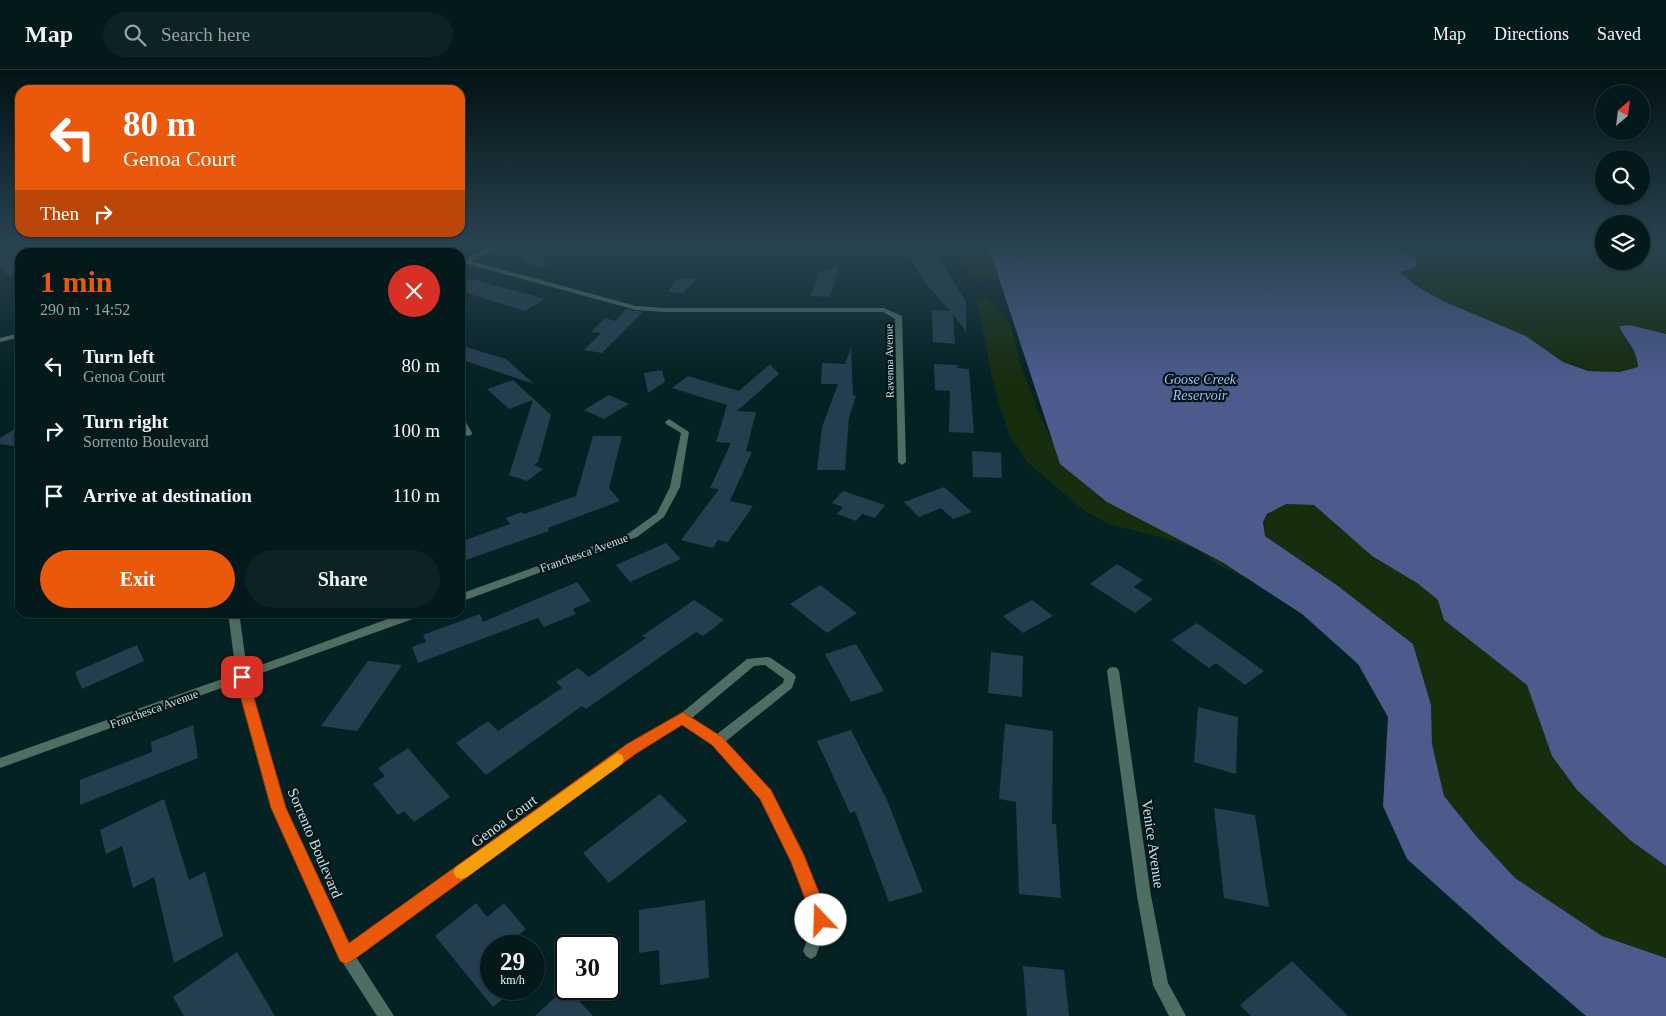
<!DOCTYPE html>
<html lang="en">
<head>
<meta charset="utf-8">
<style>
	:root { --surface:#03191b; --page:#0d2224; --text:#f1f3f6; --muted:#97a0a3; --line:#24383a; --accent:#ea580c }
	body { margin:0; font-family:"Times New Roman",serif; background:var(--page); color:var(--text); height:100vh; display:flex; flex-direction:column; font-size:19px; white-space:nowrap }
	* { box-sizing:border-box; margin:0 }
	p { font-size:16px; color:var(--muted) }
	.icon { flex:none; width:28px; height:28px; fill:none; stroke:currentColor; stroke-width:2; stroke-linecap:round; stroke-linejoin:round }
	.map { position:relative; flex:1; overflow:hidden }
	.side { position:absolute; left:15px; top:178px; width:450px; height:370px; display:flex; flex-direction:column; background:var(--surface); border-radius:15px; box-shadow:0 1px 4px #0004,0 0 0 1px var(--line) }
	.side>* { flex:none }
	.hud { position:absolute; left:15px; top:15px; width:450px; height:152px; border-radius:15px; box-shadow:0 1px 4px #0004,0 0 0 1px var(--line); background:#ea580c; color:#fff; overflow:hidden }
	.needle { width:32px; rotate:28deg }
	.fabs { position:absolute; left:1595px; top:15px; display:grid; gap:10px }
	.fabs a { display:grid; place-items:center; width:55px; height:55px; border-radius:50%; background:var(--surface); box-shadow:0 1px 4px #0004,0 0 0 1px var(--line); font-size:25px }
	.speed { position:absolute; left:480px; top:865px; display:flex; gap:10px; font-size:25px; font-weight:700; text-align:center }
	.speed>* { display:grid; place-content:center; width:65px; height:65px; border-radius:50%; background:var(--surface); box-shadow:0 1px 4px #0004,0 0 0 1px var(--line); line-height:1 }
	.speed small { font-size:12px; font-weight:400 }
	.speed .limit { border:2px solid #111; border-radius:8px; background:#fff; color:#111 }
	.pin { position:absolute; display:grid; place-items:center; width:42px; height:42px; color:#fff; margin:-21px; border-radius:10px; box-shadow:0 2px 8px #0006 }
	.me { position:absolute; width:55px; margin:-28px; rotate:339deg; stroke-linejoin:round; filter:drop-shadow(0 0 4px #0008) }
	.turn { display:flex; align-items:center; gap:18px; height:105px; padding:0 25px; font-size:22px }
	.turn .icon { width:65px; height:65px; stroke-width:2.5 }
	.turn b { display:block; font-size:35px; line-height:42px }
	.then { display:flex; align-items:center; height:48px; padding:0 25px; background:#0003; gap:10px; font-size:19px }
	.round { display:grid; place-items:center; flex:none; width:52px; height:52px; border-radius:26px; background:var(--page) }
	.summary { display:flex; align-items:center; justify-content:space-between; height:85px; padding:0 25px }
	h1 { font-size:30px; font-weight:700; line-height:38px; color:var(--accent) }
	.action { display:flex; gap:10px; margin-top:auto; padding:10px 25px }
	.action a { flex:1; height:58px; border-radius:30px; background:var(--accent); color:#fff; font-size:20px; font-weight:700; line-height:58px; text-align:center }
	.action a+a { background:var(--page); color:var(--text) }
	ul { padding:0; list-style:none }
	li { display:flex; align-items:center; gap:15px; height:65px; padding:0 25px }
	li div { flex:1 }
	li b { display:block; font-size:19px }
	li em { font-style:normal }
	header { display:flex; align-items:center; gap:30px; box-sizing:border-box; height:70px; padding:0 25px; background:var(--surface); border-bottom:1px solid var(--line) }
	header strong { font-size:24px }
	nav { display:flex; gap:28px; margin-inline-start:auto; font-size:18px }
	.search { width:350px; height:45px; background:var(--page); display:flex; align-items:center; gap:12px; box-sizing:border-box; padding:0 18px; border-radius:28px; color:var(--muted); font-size:19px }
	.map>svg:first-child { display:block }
</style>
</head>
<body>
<header>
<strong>Map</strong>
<div class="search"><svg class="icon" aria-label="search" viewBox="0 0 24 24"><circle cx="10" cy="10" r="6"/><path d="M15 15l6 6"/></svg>Search here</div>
<nav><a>Map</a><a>Directions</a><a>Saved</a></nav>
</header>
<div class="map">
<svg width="1666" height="946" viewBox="0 0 1666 946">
	<rect width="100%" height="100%" fill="#042124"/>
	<g fill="#162d0e">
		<path d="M961,174H1031L1000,211L986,207L979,208L978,213L967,207C968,195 960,186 961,174Z"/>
		<path d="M1388,174H1604V191H1641V174H1666V264L1630,255L1619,256C1625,273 1636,276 1639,297L1620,302L1588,301L1563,292L1526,266L1443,231L1415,215L1400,202L1416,189Z"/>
		<path d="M977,229H988L1010,254L1020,293L1041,349L1065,395L1295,530L1218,495L1196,479L1171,470L1109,454L1086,442L1028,393L1010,366L1001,339L992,308Z"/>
		<path d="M1286,434L1314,435L1372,486L1417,513L1439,530L1444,550L1527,615L1552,686L1577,720L1630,770L1666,796V888L1602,866L1515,808L1477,767L1444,726L1432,674L1431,635L1413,574L1338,516L1265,466C1262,445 1268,442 1286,434Z"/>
	</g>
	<path fill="#4c5a8c" d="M985,174H1388L1416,189L1417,197L1400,202L1415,215L1443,231L1526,266L1563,292L1588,301L1620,302L1638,297C1637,278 1626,272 1619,256L1630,255L1666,264V796L1630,770L1577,720L1552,686L1527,615L1444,550L1438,530L1417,513L1372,486L1314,435L1286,434L1267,444L1263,452L1265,466L1338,516L1413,574L1431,635L1432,674L1444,726L1477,767L1515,808L1602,866L1666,888V946H1586L1504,876L1407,789L1383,736L1388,647L1358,594L1302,544L1222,492L1107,432L1060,394L994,193Z"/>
	<g fill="#243e4f">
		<path d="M0,174H20V204L10,207L0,197Z"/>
		<path d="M545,176L544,197L524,192L526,178Z"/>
		<path d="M935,183L966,231V261L953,244L955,274L933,272L932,240L950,241L923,210L910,187Z"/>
		<path d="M839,196L830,227L811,226L819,202Z"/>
		<path d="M472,209L545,229L525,241L460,221V215Z"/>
		<path d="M676,209H697L683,223L668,222Z"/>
		<path d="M626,239L643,242L602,283L584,280L601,263L591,262L605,248L615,251Z"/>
		<path d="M466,277L506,289L534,314L460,289V281Z"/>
		<path d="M851,278L853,325L856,326L849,347L845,400H817L822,357L838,314H821L822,293L845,294Z"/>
		<path d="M770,294L779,304L737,341L756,342L746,381L752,382L730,431L753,436L728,472L718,470L713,478L681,470L719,419L710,418L731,373L716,372L727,335L672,318L688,306L739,321Z"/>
		<path d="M934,294L957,295V298L969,299L974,363L949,362L950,321L935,320Z"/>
		<path d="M662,300L665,312L648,323L644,303Z"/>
		<path d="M513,310L551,345L538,392L534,395L543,399L527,411L509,405L533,330L509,339L487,319Z"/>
		<path d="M609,325L629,334L604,349L584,340Z"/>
		<path d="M20,356V377L0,374V368Z"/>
		<path d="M593,366H622L609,418L620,431L548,458L549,461L460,492V472L510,454L506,448L522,442L524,444L576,426Z"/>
		<path d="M972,381L1001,383L1002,408L973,407Z"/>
		<path d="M944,417L972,442L953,449L941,438L919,447L904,432Z"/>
		<path d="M843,421L885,435L875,448L862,444L856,451L837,444L843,437L832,433Z"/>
		<path d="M666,473L681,489L630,512L616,495Z"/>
		<path d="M1117,494L1143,510L1134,517L1153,529L1135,543L1090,514Z"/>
		<path d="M577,512L591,531L573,539L576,544L544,557L538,548L418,593L412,577L426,572L423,565L480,544L483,552Z"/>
		<path d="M820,515L857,543L827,563L790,534Z"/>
		<path d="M694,530L724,550L703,566L696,562L586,639L582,636L486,705L456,673L488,651L498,661L562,618L556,612L578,598L589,607L646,568L642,566Z"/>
		<path d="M1032,530L1053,546L1023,563L1003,546Z"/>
		<path d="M1197,553L1264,601L1245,615L1216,593L1209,598L1171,570Z"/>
		<path d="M856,574L884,621L851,632L825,584Z"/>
		<path d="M137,575L144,591L82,619L75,602Z"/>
		<path d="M991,582L1023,586L1022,627L988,623Z"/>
		<path d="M368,591L402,595L357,661L321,656Z"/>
		<path d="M1198,637L1238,647L1236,704L1194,692Z"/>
		<path d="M1005,654L1053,661L1052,754H1056L1061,828L1019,824L1016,732L999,729Z"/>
		<path d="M193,655L198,688L80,735V710L152,682L151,672Z"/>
		<path d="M851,660L887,730L923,822L889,832L855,741L850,743L817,671Z"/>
		<path d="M408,678L450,727L414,752L404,741L398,745L373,714L385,706L378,698Z"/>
		<path d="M660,724L687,751L609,813L583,783Z"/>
		<path d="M164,729L189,810L205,802L223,866L174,893L154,807L133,818L122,776L106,784L100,760Z"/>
		<path d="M1214,738L1255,745L1269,837L1224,828Z"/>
		<path d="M705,830L709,908L660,915L659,880L639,883V840Z"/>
		<path d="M476,833L487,847L504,833L526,859L505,876H491V919H514L493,937L435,866Z"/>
		<path d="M237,882L275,946H184L173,927Z"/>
		<path d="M1292,891L1348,946H1251L1240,935Z"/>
		<path d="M1023,896L1064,900L1069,946H1027Z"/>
		<path d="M566,917L593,946H535Z"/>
	</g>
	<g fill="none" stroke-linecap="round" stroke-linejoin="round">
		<g fill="#506d63" fill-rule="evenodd">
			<path d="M48,174H54L61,182H55Z"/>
			<path d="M266,174H275L255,182H247Z"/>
			<path d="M404,174H414L438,182H430Z"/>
			<path d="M496,174H504L471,191L636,236L665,238H884L902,246L906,392L902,395L898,392L895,249L883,242H665L636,240L460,192V188L465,189Z"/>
			<path d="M20,263V267L0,272V268Z"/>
			<path d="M460,346L463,347L472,363L471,365L468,366C460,363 460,354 460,346Z"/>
			<path d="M669,349L689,362L680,417L664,447L637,467L460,532V524L629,463L657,443L670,417L681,363L666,354L665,352Z"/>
			<path d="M228,542H239L247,600L407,542H425L424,545L248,608L286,738L349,874L628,674L679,645L747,589L767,587L771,588L794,604L796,607L792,618L725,672L770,721L805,790L828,850L816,886L811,889L806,886L803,881L814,850L792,792L760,729L713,675L683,654L636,682L356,887L394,946H377L341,890L272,738L238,612L0,698V688L236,604ZM765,595L784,609L783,613L717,664L692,648L754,596Z"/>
			<path d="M1113,597L1117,598L1119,601L1151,826L1168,913L1186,946H1169L1153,915L1137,826L1107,601L1109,598Z"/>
		</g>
	</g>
	<linearGradient id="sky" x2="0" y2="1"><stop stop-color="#021214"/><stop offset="0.57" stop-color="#294350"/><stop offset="1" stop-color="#294350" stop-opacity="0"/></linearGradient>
	<rect width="1666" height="307" fill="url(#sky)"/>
	<path fill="#ea580c" stroke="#983908" d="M242,602L248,607L286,738L349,873L627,674L683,642L722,667L771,720L804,785L830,850L827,855L821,858L815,855L791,792L760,729L712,675L682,655L637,683L352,891L346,894L340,891L271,738L235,607Z"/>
	<path fill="#f59e0b" d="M617,683L622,685L624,689L622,694L467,807L461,809L456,807L453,802L456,797Z"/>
	<g text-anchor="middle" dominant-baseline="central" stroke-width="4.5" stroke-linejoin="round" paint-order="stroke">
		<g font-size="11" fill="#cde1e3" stroke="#00171a">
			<text transform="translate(889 291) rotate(-91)">Ravenna Avenue</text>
		</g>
		<g font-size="12" fill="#cde1e3" stroke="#00171a">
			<text transform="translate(584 483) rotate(-20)">Franchesca Avenue</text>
			<text transform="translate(154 639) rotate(-20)">Franchesca Avenue</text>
		</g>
		<g font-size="14" font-style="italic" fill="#a9bbf8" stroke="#00171a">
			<text x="1200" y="309">Goose Creek<tspan x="1200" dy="16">Reservoir</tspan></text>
		</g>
		<g font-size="15" fill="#cde1e3" stroke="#00171a">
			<text transform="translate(504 751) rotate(-36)">Genoa Court</text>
			<text transform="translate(315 773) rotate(67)">Sorrento Boulevard</text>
			<text transform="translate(1153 774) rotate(82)">Venice Avenue</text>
		</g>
	</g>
</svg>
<div class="fabs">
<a><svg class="needle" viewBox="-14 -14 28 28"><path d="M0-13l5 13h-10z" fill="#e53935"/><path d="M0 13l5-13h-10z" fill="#97a0a3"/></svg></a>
<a><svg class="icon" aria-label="search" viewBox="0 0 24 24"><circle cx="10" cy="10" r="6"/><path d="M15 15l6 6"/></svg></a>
<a><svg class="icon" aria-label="layers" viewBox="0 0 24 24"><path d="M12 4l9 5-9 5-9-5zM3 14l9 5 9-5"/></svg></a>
</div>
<div class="speed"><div>29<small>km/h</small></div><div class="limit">30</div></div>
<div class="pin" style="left:242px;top:607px;background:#d93025"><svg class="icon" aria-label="arrive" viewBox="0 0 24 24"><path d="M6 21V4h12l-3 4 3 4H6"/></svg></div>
<svg class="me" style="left:821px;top:850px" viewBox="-20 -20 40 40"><circle r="19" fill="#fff"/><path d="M0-13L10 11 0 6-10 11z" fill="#ea580c"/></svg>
<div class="hud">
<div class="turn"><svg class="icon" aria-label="left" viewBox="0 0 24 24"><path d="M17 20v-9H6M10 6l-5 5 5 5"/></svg><div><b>80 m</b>Genoa Court</div></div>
<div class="then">Then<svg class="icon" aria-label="right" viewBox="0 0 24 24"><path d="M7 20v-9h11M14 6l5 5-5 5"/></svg></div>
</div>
<section class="side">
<div class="summary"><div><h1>1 min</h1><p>290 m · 14:52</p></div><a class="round" style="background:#d93025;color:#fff"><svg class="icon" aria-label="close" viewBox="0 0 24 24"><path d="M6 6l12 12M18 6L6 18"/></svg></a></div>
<ul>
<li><svg class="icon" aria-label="left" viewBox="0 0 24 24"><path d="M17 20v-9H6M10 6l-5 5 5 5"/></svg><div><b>Turn left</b><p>Genoa Court</p></div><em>80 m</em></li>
<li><svg class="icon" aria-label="right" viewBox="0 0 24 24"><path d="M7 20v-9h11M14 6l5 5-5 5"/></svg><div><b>Turn right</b><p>Sorrento Boulevard</p></div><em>100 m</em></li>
<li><svg class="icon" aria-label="arrive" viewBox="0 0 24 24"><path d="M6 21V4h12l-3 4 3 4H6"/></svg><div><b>Arrive at destination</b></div><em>110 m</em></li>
</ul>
<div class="action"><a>Exit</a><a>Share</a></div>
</section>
</div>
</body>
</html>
